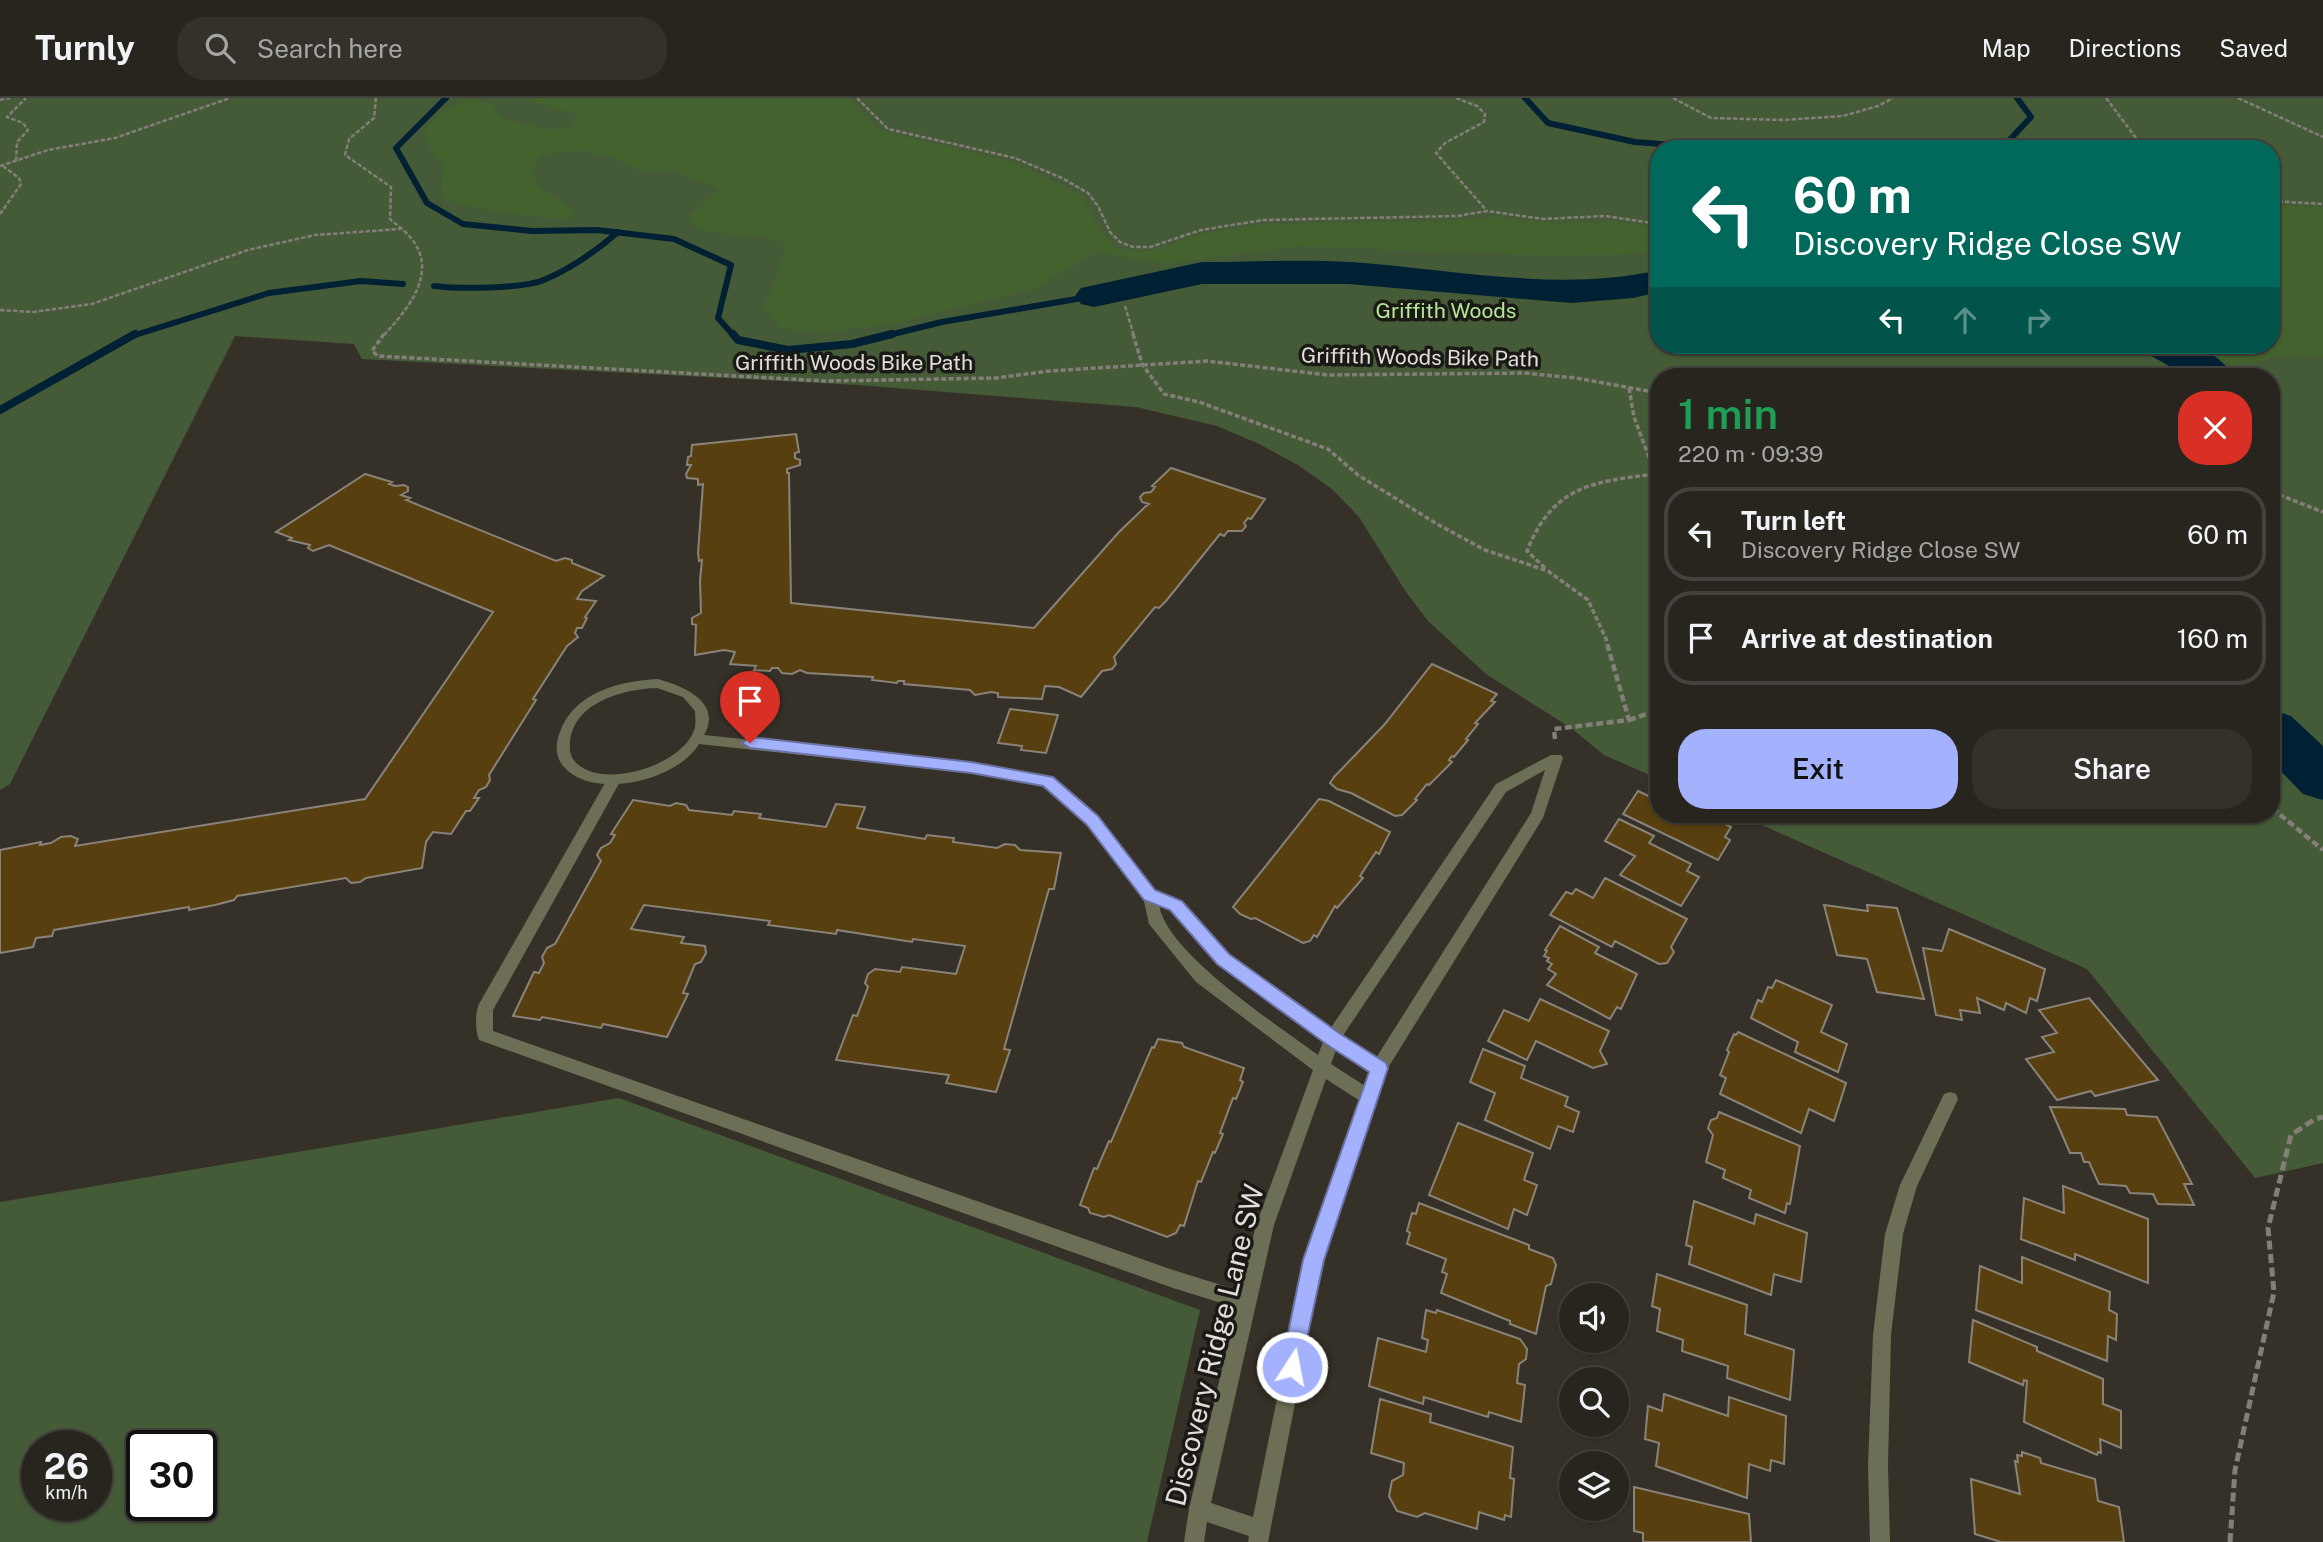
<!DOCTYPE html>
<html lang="en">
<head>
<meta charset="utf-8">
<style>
	:root { --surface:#28251e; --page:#34312b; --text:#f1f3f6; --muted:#a5a5a4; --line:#44423c; --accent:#a4b1fc }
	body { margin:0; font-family:"Public Sans",sans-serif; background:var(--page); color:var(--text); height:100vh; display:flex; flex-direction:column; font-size:26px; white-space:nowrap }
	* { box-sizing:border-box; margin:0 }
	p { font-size:23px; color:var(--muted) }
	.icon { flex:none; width:38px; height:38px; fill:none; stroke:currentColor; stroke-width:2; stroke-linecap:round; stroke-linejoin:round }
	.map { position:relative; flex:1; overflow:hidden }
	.side { position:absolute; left:1650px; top:270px; width:630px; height:455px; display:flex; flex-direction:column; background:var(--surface); border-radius:28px; box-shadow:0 2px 5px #0004,0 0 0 2px var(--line) }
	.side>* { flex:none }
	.banner { position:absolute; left:1650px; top:42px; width:630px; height:214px; border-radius:28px; box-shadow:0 2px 5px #0004,0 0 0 2px var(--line); background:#00695c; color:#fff; overflow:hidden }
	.tools { position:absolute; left:1559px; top:1185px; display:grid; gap:14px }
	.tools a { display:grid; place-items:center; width:70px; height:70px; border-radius:50%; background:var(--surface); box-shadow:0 2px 5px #0004,0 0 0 2px var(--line); font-size:35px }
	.speed { position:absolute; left:21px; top:1332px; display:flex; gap:14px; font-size:35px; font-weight:700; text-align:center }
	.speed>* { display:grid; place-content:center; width:91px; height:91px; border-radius:50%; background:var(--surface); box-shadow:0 2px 5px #0004,0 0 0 2px var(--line); line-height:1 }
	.speed small { font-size:18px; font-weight:400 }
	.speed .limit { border:4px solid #111; border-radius:10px; background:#fff; color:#111 }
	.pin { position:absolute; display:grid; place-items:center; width:60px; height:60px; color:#fff; margin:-72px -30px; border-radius:50% 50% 50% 0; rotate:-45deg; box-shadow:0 0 7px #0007 }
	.pin .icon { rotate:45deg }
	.me { position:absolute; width:77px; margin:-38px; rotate:11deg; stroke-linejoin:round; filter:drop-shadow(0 0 5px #0008) }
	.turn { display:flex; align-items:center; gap:24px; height:147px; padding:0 28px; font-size:32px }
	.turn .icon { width:91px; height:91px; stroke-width:2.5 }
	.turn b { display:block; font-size:49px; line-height:60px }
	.lanes { display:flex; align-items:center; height:66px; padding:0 28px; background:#0003; justify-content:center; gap:35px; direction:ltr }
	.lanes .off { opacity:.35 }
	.round { display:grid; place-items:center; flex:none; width:74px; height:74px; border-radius:28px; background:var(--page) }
	.headline { display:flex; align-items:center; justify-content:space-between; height:119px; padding:0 28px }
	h1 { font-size:42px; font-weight:600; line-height:52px; color:#1e9e55 }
	.cta { display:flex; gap:14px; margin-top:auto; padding:14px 28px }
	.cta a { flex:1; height:80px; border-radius:28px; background:var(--accent); color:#111; font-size:28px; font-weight:600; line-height:80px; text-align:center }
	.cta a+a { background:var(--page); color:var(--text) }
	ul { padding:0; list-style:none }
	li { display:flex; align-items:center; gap:21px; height:94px; margin:0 14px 10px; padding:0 14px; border:4px solid var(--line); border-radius:28px }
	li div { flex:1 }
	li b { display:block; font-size:26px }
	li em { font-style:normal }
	header { display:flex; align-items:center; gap:42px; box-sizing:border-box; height:98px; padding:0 35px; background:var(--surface); border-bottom:2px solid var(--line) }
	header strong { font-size:33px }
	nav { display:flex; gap:38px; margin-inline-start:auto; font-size:24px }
	.search { width:490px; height:63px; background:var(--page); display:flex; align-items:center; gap:18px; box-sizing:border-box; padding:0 24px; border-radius:28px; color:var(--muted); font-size:26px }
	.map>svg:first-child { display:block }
</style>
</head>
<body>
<header>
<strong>Turnly</strong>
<div class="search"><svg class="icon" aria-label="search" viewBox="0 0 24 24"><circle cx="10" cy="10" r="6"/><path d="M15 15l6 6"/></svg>Search here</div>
<nav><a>Map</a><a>Directions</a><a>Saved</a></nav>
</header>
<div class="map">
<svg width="2323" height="1444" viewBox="0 0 2323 1444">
	<rect width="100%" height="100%" fill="#363128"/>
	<g fill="#455b38" fill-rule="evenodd">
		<path d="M0,0H2323V1065L2255,1080L2087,871L1737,716H2272V278H1659V681L1604,657L1571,630L1486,576L1428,523L1406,494L1359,419L1332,391L1298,367L1257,345L1217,328L1136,309L858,287L362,261L354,246L235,238L10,686L0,692ZM1659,51H2272V247H1659Z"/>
		<path d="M619,1000L1200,1212L1147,1444H0V1104ZM37,1348H96V1407H37ZM142,1348H201V1407H142Z"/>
	</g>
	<g fill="#43622d">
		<path d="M471,0L493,7L502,20L546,31L574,30L576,16L519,0H848L879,32L1015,65L1063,87L1082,99L1100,131L1114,149L1132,153L1156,152L1204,135L1267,126L1443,123L1500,119L1559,126L1613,123L1659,129V155L1561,158L1297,148L1167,166L1098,154L1033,191L902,224L827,234L780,230L764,210C770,189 786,166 784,146L774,141L699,132L688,119L720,91L672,73L637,72L609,58L578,52L540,57L532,74L538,88L574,111L569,120L536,119L456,106L441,95L444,66L431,53L424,34L438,16Z"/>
		<path d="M2272,106L2323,110V259L2289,258L2232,267L2197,247H2272Z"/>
	</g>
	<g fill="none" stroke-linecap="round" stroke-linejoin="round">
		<g stroke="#002033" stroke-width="6">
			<path d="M446,0L396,50L427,105L463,126L532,133L597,132L674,141L731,167L718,220L734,238"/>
			<path d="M1525,0L1548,25L1635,44L1700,49L1740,48L1755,51"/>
			<path d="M1992,51L2003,49L2031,19L2017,0"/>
			<path d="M434,188C458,191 522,191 544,182C572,170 595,154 618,134"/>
			<path d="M132,238L269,195L361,183L403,186"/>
			<path d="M885,238L942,224L1094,198"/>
		</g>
		<g stroke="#002033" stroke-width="8">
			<path d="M733,236L738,242L788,252L852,246L892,236"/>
			<path d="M0,312L135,236"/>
		</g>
		<g fill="#002033" fill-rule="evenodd">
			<path d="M1202,164C1251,164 1302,161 1351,164C1453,171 1559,195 1659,172V194L1633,200L1571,205L1348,186H1202L1094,209L1081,206L1075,198L1081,190Z"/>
			<path d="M2140,247C2178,245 2209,243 2234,278H2187L2146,255Z"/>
			<path d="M2272,612L2291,618L2323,648V702L2303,696L2272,664Z"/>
		</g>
	</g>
	<g fill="#573f0f" stroke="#898379" stroke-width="2">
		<path d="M796,336L799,354L795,355V360L800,362V367L787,371V375H789L791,505L1034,530L1119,434L1146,408L1149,406L1142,404L1140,399L1144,395L1151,394L1155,389L1152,388L1171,370L1265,401L1251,421L1248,420L1244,425L1246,428L1242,433H1228L1224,438L1220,436L1166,503L1159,510L1155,509L1117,555L1114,559L1116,566L1112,571L1102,573L1081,599L1059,589L1045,588L1042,601L998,599V595L991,594L975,597L970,592L904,586V583H898L897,585L872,582L873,579L807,575L800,572L792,576L782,575L778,570H772L770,573L754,572L756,568L730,566L735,554L724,552L695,557L696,527L692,526V520L701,515L700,482L702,462L699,463L698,455L703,386L698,387V381L687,380L686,376L691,367H687L688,359L691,358L692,347Z"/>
		<path d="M365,376L392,384L389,386L395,388L404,387L408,389V393L401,397L410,400L406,402L556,463L565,460L572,462V465L604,478L582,493L577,501L596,503L585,519L587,520L582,530H577L575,535L578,539L567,548L533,601L536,602L489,677L490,682L486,689L479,692L474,700H479L470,713H466L451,736L433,734L426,744L422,770L366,780L360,784L351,785L346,780L237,798L234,802L215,807L189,812V809L54,832L52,838L36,840L33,849L0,855V752L41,744L40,747L51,745L61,739L71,738L78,741L75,748L365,701L493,514L329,447L313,453L308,450L310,447L289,442L292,440L276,434Z"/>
		<path d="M1432,566L1497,596L1491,603L1495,604L1475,625L1478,626L1466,641L1468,642L1454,659L1452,658L1449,662L1452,664L1429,687L1427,686L1415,701L1417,702L1402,717L1395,718L1351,695L1337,691L1330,685L1334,679L1384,627Z"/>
		<path d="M1010,611L1058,617L1046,655L1021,652L1022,648L998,645Z"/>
		<path d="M1638,693L1659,703V716H1724L1719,723L1731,729L1725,739L1730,742L1718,762L1623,716Z"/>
		<path d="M1319,701L1329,703L1390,734L1379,756L1376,754L1360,778L1363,780L1337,810L1335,808L1317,839L1314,837L1310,843L1303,845L1255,820L1251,821L1240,816L1233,809Z"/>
		<path d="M633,702L670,708L676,705L686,707L689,712L732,717L734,713L761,716L759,720L826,729L836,706L865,709L857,730L925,741L927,737L954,740L953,744L997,750L1005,746L1015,747L1020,752L1061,755L1054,791H1049L1004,951L1010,952L996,994L946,985L949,977L836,962L853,917L857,918L868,889L865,885L868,876L875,871L900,874L902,869L956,876L965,848L913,841L912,844L837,832L836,836L768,827L770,823L644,807L631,831L684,839L681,845L705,848L706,855L701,864L695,866L683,895L688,896L667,939L603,926L601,930L542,919L540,922L513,918L534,874L539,875L544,865L542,859L547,850L555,846L601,763L597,757L601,750L610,745L615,737L611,736Z"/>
		<path d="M1619,721L1654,738L1649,745L1691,766L1687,773L1699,779L1681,808L1620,777L1635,758L1605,743Z"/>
		<path d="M1605,780L1687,821L1671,849L1674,854L1667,865L1659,866L1615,843L1612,849L1550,817L1566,794L1572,796L1576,791L1593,800Z"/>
		<path d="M1824,807L1868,813L1867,807L1897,810L1924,901L1877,894L1867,861L1837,857Z"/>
		<path d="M1560,828L1599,849L1595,855L1637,876L1621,911L1617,909L1610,921L1547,887L1556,876L1548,871L1552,866L1547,863L1549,860L1544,858L1547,853L1545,852Z"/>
		<path d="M1949,831L2045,871L2037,903L2030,900L2026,915L2006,905L2004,912L1977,900L1980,915L1960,912L1962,922L1936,917L1923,850L1942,853Z"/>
		<path d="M1776,882L1832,907L1821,934L1847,946L1838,974L1795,954L1798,944L1751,920L1758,902L1762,904L1768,889L1772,890Z"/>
		<path d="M2089,900L2158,982L2095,998L2091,993L2057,1002L2026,961L2054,954L2042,939L2057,935L2039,912Z"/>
		<path d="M1540,901L1609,933L1600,953L1607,966L1593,970L1536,943L1527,962L1488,943L1504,912L1529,923Z"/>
		<path d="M1738,934L1846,985L1834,1023L1809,1011L1801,1035L1720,996L1726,980L1720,977L1729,954L1727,952L1734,936L1736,937Z"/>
		<path d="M1158,941L1182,945L1184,949L1244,970L1240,982L1243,984L1236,1001L1233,1000L1220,1035L1223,1036L1215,1055L1213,1054L1201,1084L1198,1083L1184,1128L1180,1127L1176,1135L1167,1139L1109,1117L1104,1119L1090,1115L1088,1110L1080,1107L1094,1070L1097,1071L1109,1043L1111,1044L1152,949L1154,950Z"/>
		<path d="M1483,951L1525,968L1521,980L1568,999L1565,1008L1579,1014L1573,1034L1558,1028L1550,1051L1485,1022L1495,995L1470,984Z"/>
		<path d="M2050,1009L2125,1011L2127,1017L2157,1019L2192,1086H2184L2194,1107L2158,1106L2153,1096L2130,1095L2126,1088L2099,1086L2089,1064H2084L2081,1055H2070Z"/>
		<path d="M1719,1014L1800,1048L1790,1106L1787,1105L1785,1115L1749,1100L1751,1092L1723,1080L1725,1072L1706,1064L1713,1037L1708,1030L1711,1022L1717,1020Z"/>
		<path d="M1458,1025L1533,1055L1524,1082L1537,1087L1527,1117L1514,1111L1508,1131L1429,1097Z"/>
		<path d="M2063,1088L2148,1121V1185L2075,1156V1162L2021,1141L2024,1100L2064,1115Z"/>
		<path d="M1694,1103L1754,1126L1756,1116L1807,1135L1801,1184L1774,1176L1771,1197L1689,1166L1692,1149L1686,1147Z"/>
		<path d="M1419,1105L1529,1147V1151L1553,1160L1556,1167L1551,1186L1546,1188L1536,1236L1510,1226V1223L1441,1195L1447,1176L1442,1174L1446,1161L1407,1146L1410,1135L1407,1133L1412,1115L1416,1116Z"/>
		<path d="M2022,1159L2110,1194L2109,1212L2117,1216L2116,1242L2108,1238L2107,1263L1976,1212L1980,1168L2022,1185Z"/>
		<path d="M1657,1176L1747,1207L1745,1236L1794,1252L1790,1302L1727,1280L1728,1268L1682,1253L1683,1242L1657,1233L1660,1211L1652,1208Z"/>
		<path d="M1426,1212L1436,1215L1437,1212L1520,1241L1527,1251L1526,1261L1519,1266L1517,1285L1525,1287L1521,1324L1489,1314L1488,1319L1424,1299L1423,1306L1369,1288L1378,1240L1426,1254L1428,1242L1422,1240Z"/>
		<path d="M1973,1222L2037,1249V1253L2103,1281V1306L2121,1313V1350L2100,1341L2101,1355L2098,1354L2097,1357L2024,1324L2027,1283L2024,1282L2023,1287L1969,1264Z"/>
		<path d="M1664,1296L1728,1318L1729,1299L1786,1318L1784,1366L1771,1362L1770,1373L1749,1366L1747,1400L1656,1368L1659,1345L1645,1341L1648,1308L1662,1313Z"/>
		<path d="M1380,1301L1431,1316L1430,1324L1513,1349L1510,1380L1514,1381L1511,1419L1505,1417L1504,1422L1479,1414L1477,1431L1425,1415L1417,1419L1397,1413L1389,1398L1392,1383L1403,1377L1404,1365L1371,1355Z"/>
		<path d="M2022,1354L2040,1360L2041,1365L2095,1381L2098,1403L2119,1409L2124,1444H2001L1975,1436L1971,1381L2020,1396L2015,1363L2018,1364L2017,1357L2022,1358Z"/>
		<path d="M1634,1389L1749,1416L1751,1444H1643V1435L1634,1433Z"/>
	</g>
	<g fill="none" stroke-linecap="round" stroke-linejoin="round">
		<g stroke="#837f78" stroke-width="2.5" stroke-dasharray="4.5 2" stroke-linecap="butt">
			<path d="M376,0L374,20L349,41L345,57L391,89L390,121C398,128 408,135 414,144C437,178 406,213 383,238"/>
			<path d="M857,0L888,31L1015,60L1062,80L1088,95L1098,108L1110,134L1120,144L1133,149H1150L1201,132L1264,122L1457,118L1487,113L1543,121L1605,118L1659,126"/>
			<path d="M1456,0L1477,8L1485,16L1484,24L1445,45L1436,55L1487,113"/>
			<path d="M1673,0L1711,20L1784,22L1843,18L1878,8L1893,0"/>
			<path d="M2106,0L2136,40V51"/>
			<path d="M2238,0L2323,39"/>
			<path d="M0,2L10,0"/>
			<path d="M16,63L17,44L28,32L23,25L7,19L26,0"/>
			<path d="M0,68L48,52L115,40L230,0"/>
			<path d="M2272,103L2323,106"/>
			<path d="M0,116L21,86L19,80L3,68"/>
			<path d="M1125,208L1134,238"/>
			<path d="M0,212L33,214L92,206L248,152L315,137L400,131"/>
		</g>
		<g stroke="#837f78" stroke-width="3.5" stroke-dasharray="5 2.5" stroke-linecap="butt">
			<path d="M384,236L372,253L378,258L826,283L996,280L1049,273L1207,263L1328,277L1524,275L1576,280L1659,295"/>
			<path d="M1133,236L1142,266L1164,296L1199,304L1328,351L1358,377L1437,426L1485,452L1548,473L1588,502L1607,543"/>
			<path d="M1629,290L1634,319L1659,386"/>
			<path d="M2272,394L2323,414"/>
			<path d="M1545,470L1527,453C1553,388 1591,384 1655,376"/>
		</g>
		<g stroke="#837f78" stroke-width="4.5" stroke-dasharray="7 3.5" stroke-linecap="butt">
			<path d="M1629,622L1659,612"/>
			<path d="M1555,641L1554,631L1629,622L1606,542"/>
			<path d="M2272,710L2323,752"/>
		</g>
		<path stroke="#837f78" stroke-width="5" stroke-dasharray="9 4.5" stroke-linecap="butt" d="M2230,1444L2235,1372L2274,1194L2268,1130L2291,1037L2315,1021L2323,1019"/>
		<path fill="#6c6f55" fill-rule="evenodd" d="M614,677L621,682L493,912V933L1173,1172L1247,1195L1253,1198L1256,1204L1253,1210L1247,1213L1173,1190L479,942C475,933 475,915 479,906L609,678Z"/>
		<g fill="#6c6f55" fill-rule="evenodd">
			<path d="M658,581C683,588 723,604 704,637L971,665L1052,679L1098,718L1155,793L1181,804L1228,856L1330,931L1496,686L1551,657H1561L1563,660L1543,720L1386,973L1323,1162L1268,1444H1248L1249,1438L1207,1424L1204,1444H1184L1189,1411L1256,1127L1313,972L1196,884L1149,826L1143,799L1088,726L1043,687L971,675L699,646C678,682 594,703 564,669C555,659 555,646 560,634C574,594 620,583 658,581ZM657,590L683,599L695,613C695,618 696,624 695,629C686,666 609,690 580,668C572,663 569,655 570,645C573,604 624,591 657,590ZM1545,672L1531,715L1376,960L1342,939L1506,694ZM1159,807L1171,812L1218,866L1323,944L1318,957C1278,927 1167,856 1159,807ZM1336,952L1370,973L1365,988L1331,966ZM1326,981L1360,1003L1305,1162L1253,1419L1211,1405L1274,1127Z"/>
			<path d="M1950,994L1956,996L1958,1001L1917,1088L1903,1136L1891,1237L1888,1368L1890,1444H1870L1868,1368L1873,1237L1885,1136L1900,1087L1944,996Z"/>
		</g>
	</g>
	<path fill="#a4b1fc" stroke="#6b73a4" stroke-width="2" d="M750,639L971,664L1053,679L1098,718L1155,792L1182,803L1229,856L1339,935L1386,965L1388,970L1324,1162L1299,1277L1292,1280L1284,1277L1281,1269L1303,1162L1369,974L1326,946L1217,866L1170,812L1144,802L1087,727L1043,688L971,675L750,650L742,645Z"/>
	<g text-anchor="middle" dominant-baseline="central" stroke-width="7" stroke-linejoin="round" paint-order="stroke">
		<g font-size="21" fill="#b5e796" stroke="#1b1915">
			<text x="1446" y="212">Griffith Woods</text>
		</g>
		<g font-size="21" fill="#e1ddd8" stroke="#1b1915">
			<text transform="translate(1420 259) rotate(1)">Griffith Woods Bike Path</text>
			<text x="854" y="264">Griffith Woods Bike Path</text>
		</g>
		<g font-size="28" fill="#e1ddd8" stroke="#1b1915">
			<text transform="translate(1214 1247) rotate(-76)">Discovery Ridge Lane SW</text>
		</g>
	</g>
</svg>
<div class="tools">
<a><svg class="icon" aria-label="sound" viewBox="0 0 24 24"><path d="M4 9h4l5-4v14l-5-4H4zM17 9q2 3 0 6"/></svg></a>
<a><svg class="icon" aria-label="search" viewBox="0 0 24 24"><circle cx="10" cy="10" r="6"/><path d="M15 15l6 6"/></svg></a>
<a><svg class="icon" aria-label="layers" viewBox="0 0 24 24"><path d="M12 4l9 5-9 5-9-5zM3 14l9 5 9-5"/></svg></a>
</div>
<div class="speed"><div>26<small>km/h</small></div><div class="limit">30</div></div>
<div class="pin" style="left:750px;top:645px;background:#d93025"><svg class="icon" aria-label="arrive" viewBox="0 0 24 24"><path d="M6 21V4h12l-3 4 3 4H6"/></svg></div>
<svg class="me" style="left:1292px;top:1269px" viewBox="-20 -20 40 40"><circle r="17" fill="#a4b1fc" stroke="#fff" stroke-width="3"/><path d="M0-11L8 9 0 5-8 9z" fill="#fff"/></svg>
<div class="banner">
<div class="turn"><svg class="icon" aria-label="left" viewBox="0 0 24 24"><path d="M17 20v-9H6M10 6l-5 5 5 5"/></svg><div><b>60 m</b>Discovery Ridge Close SW</div></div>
<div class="lanes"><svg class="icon" aria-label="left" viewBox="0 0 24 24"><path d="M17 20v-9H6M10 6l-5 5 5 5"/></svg><svg class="icon off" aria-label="ahead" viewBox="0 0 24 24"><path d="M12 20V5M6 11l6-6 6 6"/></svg><svg class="icon off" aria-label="right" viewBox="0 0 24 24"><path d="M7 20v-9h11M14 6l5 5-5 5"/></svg></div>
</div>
<section class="side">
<div class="headline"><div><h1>1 min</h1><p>220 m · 09:39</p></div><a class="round" style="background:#d93025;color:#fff"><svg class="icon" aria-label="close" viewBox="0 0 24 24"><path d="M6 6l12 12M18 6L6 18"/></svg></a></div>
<ul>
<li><svg class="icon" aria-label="left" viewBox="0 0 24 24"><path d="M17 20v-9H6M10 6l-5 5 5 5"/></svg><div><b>Turn left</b><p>Discovery Ridge Close SW</p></div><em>60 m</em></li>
<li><svg class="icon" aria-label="arrive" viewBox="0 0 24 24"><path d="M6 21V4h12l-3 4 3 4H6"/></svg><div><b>Arrive at destination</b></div><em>160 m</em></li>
</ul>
<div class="cta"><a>Exit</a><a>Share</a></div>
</section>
</div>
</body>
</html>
